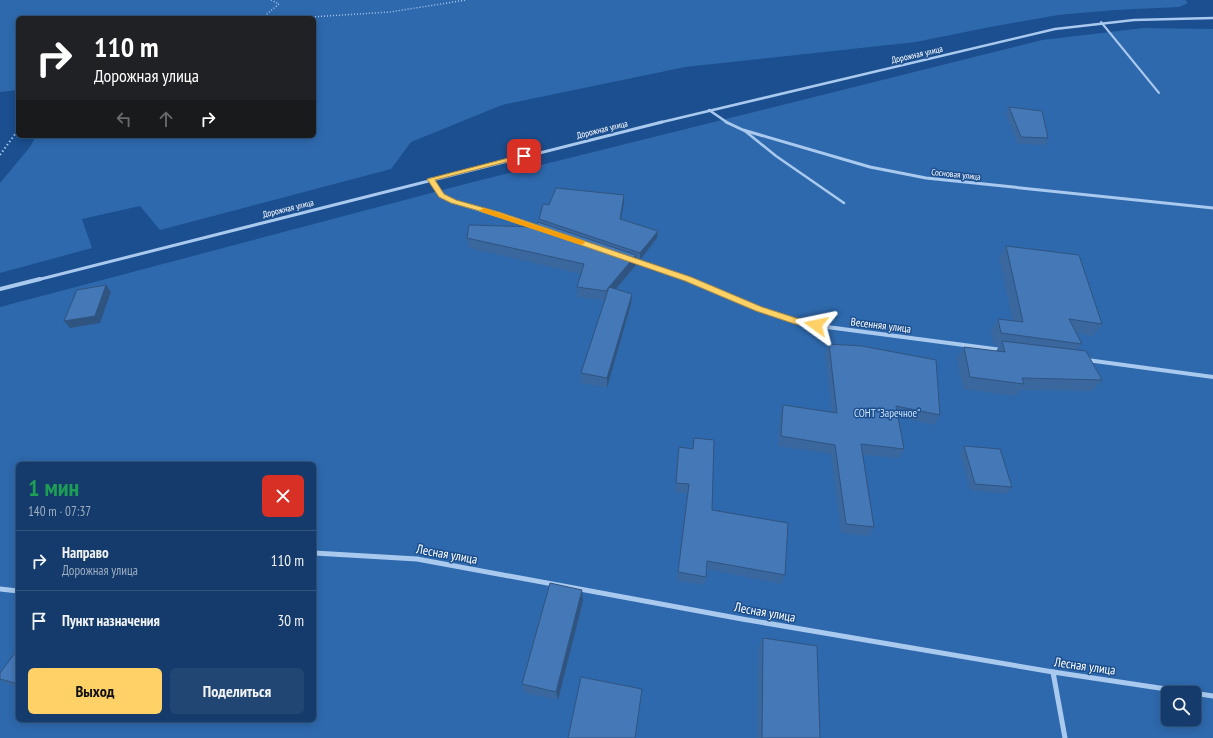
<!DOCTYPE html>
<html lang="ru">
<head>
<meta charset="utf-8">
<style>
	:root { --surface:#143b6b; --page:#214673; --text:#f1f3f6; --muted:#9dadc1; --line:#33557e; --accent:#ffd166 }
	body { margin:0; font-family:"PT Sans Narrow",sans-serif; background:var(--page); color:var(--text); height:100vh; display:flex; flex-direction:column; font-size:15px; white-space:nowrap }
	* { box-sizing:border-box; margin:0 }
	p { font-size:13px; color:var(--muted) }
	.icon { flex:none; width:22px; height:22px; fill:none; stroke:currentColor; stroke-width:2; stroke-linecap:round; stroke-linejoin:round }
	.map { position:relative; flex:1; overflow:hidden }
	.side { position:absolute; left:16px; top:462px; width:300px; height:260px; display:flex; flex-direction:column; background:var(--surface); border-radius:6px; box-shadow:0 2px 10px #0003,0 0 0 1px var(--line) }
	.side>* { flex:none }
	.top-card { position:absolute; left:16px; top:16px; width:300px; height:122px; border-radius:6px; box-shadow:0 2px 10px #0003,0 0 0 1px var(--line); background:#202124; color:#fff; overflow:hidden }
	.tools { position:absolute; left:1161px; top:686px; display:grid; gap:8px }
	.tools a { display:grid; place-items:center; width:40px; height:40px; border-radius:6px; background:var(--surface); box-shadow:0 2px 10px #0003,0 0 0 1px var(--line); font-size:20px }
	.pin { position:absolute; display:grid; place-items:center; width:34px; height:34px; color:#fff; margin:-17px; border-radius:8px; box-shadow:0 2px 6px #0006 }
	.me { position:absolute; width:44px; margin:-22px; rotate:282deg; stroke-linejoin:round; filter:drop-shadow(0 0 3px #0008) }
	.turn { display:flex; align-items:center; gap:14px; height:84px; padding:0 12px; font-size:18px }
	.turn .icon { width:52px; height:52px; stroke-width:2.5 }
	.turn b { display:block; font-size:28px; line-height:34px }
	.lanes { display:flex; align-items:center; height:38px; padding:0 12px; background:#0003; justify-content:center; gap:20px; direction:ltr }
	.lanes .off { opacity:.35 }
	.round { display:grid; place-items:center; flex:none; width:42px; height:42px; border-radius:6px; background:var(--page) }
	.head { display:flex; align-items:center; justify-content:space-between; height:68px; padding:0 12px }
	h1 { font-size:24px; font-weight:700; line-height:30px; color:#1e9e55 }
	.button { display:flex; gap:8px; margin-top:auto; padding:8px 12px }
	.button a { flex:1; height:46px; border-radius:6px; background:var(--accent); color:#111; font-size:16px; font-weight:700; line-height:46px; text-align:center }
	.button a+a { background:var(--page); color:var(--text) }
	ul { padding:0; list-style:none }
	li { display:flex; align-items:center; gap:12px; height:60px; padding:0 12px; border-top:1px solid var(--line) }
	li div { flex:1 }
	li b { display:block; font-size:15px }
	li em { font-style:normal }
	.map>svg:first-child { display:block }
</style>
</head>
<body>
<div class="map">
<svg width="1213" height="738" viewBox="0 0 1213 738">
	<rect width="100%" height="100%" fill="#1b4f8f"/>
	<g fill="#2e69ad" fill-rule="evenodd">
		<path d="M0,0H1185L1188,3L1179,7L1115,10L1058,15L990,27L916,42L685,67L502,105L411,142L391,169L160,230L140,206L82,219L92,248L0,273V183L30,147L36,136H314V18H18V90L0,92Z"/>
		<path d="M1144,28L1213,29V738H0V307L469,183L1042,40ZM18,464H314V720H18ZM1168,693H1194V719H1168Z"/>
	</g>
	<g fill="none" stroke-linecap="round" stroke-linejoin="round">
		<g stroke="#a9c9ee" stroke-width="1.5" stroke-dasharray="1 2" stroke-linecap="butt">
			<path d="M262,18L279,4L271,0"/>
			<path d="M294,18L390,12L466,0"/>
		</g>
		<path stroke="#a9c9ee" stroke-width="2" stroke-dasharray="1.5 2.5" stroke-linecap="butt" d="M0,155L18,130"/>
		<path stroke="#a9c9ee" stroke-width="2" d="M1101,22L1159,93"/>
		<path stroke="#a9c9ee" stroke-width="2.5" d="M745,131L776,156L844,203"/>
		<g stroke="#a9c9ee" stroke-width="2.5">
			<path d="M709,110L728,123"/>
			<path d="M658,123L1055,29L1134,20L1213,18"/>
		</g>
		<g stroke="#a9c9ee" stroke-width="3">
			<path d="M726,122L743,130L870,167L926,178L1213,208"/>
			<path d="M431,179L441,195L454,202L541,229"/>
			<path d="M632,260L690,280"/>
			<path d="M37,280L662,122"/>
		</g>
		<g stroke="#a9c9ee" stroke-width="4">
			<path d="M687,279L759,309L795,321L827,327L1002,350"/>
			<path d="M0,289L40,279"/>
			<path d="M1087,360L1213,377"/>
		</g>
		<g stroke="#a9c9ee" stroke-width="5">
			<path d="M314,553L417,559L742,619L1053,672L1213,696"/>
			<path d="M0,589L18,591"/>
			<path d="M1053,672L1065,738"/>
		</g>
	</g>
	<g fill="#3a679d">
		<path d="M1009,107L1048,138L1045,145L1018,144L1006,114Z"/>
		<path d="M624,195V202L621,219L658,231L657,238L640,260L636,258V265L616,289L632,294L631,304L607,388L581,383V373L605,300L577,297V287L581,274L469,248L467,238L536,227L540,222L539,219L549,205Z"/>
		<path d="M1006,246L1102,324L1093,336L1077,333L1082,344L1077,350L1102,380L1092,391L1020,390L1015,396L963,389L957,358L964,347L996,351L999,346L994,345L991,331L998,319L1013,321L999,258Z"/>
		<path d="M829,344L940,415L934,425L898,417L904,449L899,458L863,455L874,527L869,536L841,533L831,454L778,446L780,415L783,405L832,412L825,354Z"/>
		<path d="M694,438L712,510L785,575L781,584L706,569V577L704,585L677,581L687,493L675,492L677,457L679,447L693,449Z"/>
		<path d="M964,446L1012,487L1007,494L970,490L960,453Z"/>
		<path d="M583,601L558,700L524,693L522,684Z"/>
		<path d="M763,638L820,738H757L758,648Z"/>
		<path d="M18,649V688L14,687L0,680V673Z"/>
	</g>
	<g fill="#305480">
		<path d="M624,195V202L620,226V219Z"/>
		<path d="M658,231L657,238L640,260V253Z"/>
		<path d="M636,255V265L609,297V287Z"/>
		<path d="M106,285L111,292L100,323L70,328L64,321Z"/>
		<path d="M632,294L631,304L607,388V378Z"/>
		<path d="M582,590L583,601L558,700L556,692Z"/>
	</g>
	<g fill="#4478b7" stroke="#305480">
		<path d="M1009,107L1042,111L1048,138L1021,137Z"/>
		<path d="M556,188L624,195L620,219L658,231L640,253L539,219L543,204L549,205Z"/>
		<path d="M538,222L636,255L609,287L632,294L607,378L581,373L609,287L606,291L577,287L584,264L467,238L469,225L536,227Z"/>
		<path d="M1006,246L1079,255L1102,324L1069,319L1082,344L1001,333L998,319L1023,322Z"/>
		<path d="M106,285L95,316L64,321L77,290Z"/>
		<path d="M1002,341L1086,351L1102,380L1022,378L1024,384L970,377L964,347L1005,352Z"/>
		<path d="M829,344L862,346L936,360L940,415L896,406L904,449L861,444L874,527L846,524L835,445L781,436L783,405L837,413Z"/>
		<path d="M694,438L714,440L712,510L788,523L785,575L707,561L706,577L678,572L689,484L676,483L679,447L693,449Z"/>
		<path d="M964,446L1000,449L1012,487L975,484Z"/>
		<path d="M550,583L582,590L556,692L522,684Z"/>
		<path d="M763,638L817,646L820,738H762Z"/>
		<path d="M18,649V684L0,679V673Z"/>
		<path d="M581,677L642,689L635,738H568Z"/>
	</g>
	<path fill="#ffd166" stroke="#a68842" d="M524,154L526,155V157L435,180L444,194L456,200L499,212L691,277L762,307L796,318L820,323L821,325L816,328L795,324L756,311L685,281L494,215L451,203L439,197L427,179Z"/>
	<path fill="#f59e0b" d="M484,208L584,241L585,243L581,245L578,244L481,212L480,210Z"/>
	<g text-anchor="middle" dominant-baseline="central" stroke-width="3" stroke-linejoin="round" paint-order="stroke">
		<g font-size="9" fill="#fff" stroke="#1b4f8f">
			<text transform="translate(917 54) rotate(-13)">Дорожная улица</text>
			<text transform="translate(602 129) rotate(-14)">Дорожная улица</text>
			<text transform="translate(956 174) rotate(6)">Сосновая улица</text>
			<text transform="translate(288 208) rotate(-14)">Дорожная улица</text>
		</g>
		<g font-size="11" fill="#fff" stroke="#1b4f8f">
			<text transform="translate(881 325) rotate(7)">Весенняя улица</text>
		</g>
		<g font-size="11" fill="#cfe3fa" stroke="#1b4f8f">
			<text x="887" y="413">СОНТ "Заречное"</text>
		</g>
		<g font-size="13" fill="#fff" stroke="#1b4f8f">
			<text transform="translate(447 554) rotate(10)">Лесная улица</text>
			<text transform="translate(765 612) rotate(10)">Лесная улица</text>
			<text transform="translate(1085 666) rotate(8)">Лесная улица</text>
		</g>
	</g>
</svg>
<div class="tools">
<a><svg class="icon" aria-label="search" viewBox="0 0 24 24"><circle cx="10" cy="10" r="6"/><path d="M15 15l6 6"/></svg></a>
</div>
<div class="pin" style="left:524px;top:156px;background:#d93025"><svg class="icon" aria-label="arrive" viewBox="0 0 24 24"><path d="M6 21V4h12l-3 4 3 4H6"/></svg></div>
<svg class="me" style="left:816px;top:325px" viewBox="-20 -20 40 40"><path d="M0-17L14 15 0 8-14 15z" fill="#ffd166" stroke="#fff" stroke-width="4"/></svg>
<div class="top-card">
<div class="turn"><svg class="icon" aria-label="right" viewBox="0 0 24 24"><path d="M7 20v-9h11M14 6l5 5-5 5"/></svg><div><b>110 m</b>Дорожная улица</div></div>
<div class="lanes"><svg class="icon off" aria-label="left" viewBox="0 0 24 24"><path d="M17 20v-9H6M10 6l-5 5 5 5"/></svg><svg class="icon off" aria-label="ahead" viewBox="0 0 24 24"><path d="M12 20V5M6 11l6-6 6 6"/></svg><svg class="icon" aria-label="right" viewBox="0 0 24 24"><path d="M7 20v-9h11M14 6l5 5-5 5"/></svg></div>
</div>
<section class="side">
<div class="head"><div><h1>1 мин</h1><p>140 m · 07:37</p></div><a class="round" style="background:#d93025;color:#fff"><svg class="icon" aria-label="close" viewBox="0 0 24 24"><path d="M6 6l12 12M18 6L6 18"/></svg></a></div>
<ul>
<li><svg class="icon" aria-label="right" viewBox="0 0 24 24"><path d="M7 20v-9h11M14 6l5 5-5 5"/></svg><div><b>Направо</b><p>Дорожная улица</p></div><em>110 m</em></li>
<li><svg class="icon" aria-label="arrive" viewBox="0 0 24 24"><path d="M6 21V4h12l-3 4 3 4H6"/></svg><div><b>Пункт назначения</b></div><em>30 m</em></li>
</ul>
<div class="button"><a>Выход</a><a>Поделиться</a></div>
</section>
</div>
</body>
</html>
